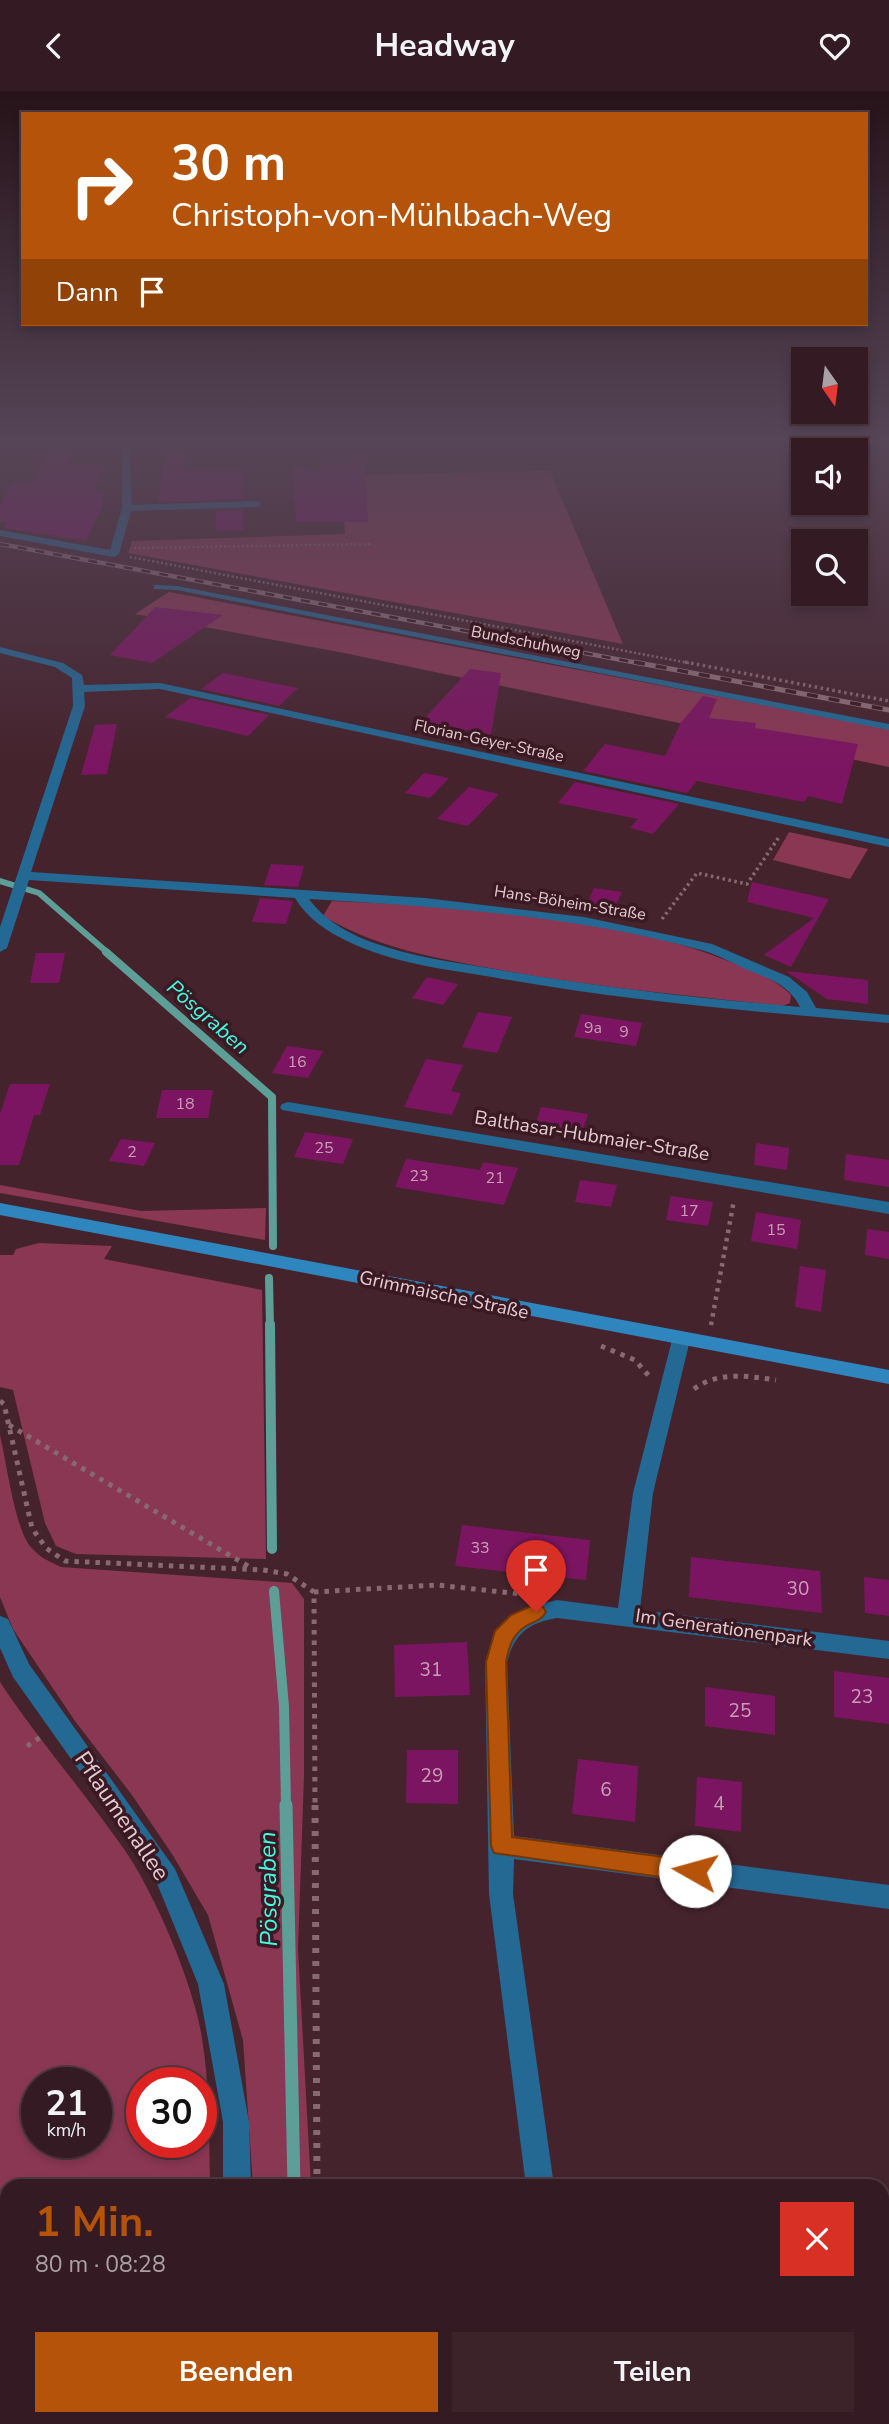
<!DOCTYPE html>
<html lang="de">
<head>
<meta charset="utf-8">
<style>
	:root { --surface:#341a22; --page:#3c232a; --text:#f1f3f6; --muted:#a9a1a5; --line:#4e3840; --accent:#b45309 }
	body { margin:0; font-family:"Nunito Sans",sans-serif; background:var(--page); color:var(--text); height:100vh; display:flex; flex-direction:column; font-size:26px; white-space:nowrap }
	* { box-sizing:border-box; margin:0 }
	p { font-size:23px; color:var(--muted) }
	.icon { flex:none; width:38px; height:38px; fill:none; stroke:currentColor; stroke-width:2; stroke-linecap:round; stroke-linejoin:round }
	.map { position:relative; flex:1; overflow:hidden }
	.sheet { position:absolute; left:0px; top:2088px; width:889px; height:247px; display:flex; flex-direction:column; background:var(--surface); border-radius:21px 21px 0 0; box-shadow:0 4px 10px #0003,0 0 0 2px var(--line) }
	.sheet>* { flex:none }
	.guide { position:absolute; left:21px; top:21px; width:847px; height:214px; border-radius:0px; box-shadow:0 4px 10px #0003,0 0 0 2px var(--line); background:#b45309; color:#fff; overflow:hidden }
	.needle { width:46px; rotate:166deg }
	.tools { position:absolute; left:791px; top:256px; display:grid; gap:14px }
	.tools a { display:grid; place-items:center; width:77px; height:77px; border-radius:0px; background:var(--surface); box-shadow:0 4px 10px #0003,0 0 0 2px var(--line); font-size:35px }
	.speed { position:absolute; left:21px; top:1976px; display:flex; gap:14px; font-size:35px; font-weight:700; text-align:center }
	.speed>* { display:grid; place-content:center; width:91px; height:91px; border-radius:50%; background:var(--surface); box-shadow:0 4px 10px #0003,0 0 0 2px var(--line); line-height:1 }
	.speed small { font-size:18px; font-weight:400 }
	.speed .limit { border:10px solid #d22; background:#fff; color:#111 }
	.pin { position:absolute; display:grid; place-items:center; width:60px; height:60px; color:#fff; margin:-72px -30px; border-radius:50% 50% 50% 0; rotate:-45deg; box-shadow:0 0 7px #0007 }
	.pin .icon { rotate:45deg }
	.me { position:absolute; width:77px; margin:-38px; rotate:277deg; stroke-linejoin:round; filter:drop-shadow(0 0 5px #0008) }
	.turn { display:flex; align-items:center; gap:24px; height:147px; padding:0 35px; font-size:32px }
	.turn .icon { width:91px; height:91px; stroke-width:2.5 }
	.turn b { display:block; font-size:49px; line-height:60px }
	.then { display:flex; align-items:center; height:66px; padding:0 35px; background:#0003; gap:14px; font-size:26px }
	.round { display:grid; place-items:center; flex:none; width:74px; height:74px; border-radius:0px; background:var(--page) }
	.head { display:flex; align-items:center; justify-content:space-between; height:119px; padding:0 35px }
	h1 { font-size:42px; font-weight:700; line-height:52px; color:var(--accent) }
	.cta { display:flex; gap:14px; margin-top:auto; padding:14px 35px }
	.cta a { flex:1; height:80px; border-radius:0px; background:var(--accent); color:#fff; font-size:28px; font-weight:700; line-height:80px; text-align:center }
	.cta a+a { background:var(--page); color:var(--text) }
	header { display:flex; justify-content:space-between; align-items:center; height:91px; padding:0 35px; background:var(--surface); font-size:32px; font-weight:700 }
	.map>svg:first-child { display:block }
</style>
</head>
<body>
<header><svg class="icon" aria-label="back" viewBox="0 0 24 24"><path d="M15 5l-7 7 7 7"/></svg>Headway<svg class="icon" aria-label="heart" viewBox="0 0 24 24"><path d="M12 20l-8-8c-3-5 5-10 8-4 3-6 11-1 8 4z"/></svg></header>
<div class="map">
<svg width="889" height="2333" viewBox="0 0 889 2333">
	<rect width="100%" height="100%" fill="#45232d"/>
	<g fill="#8a3753" fill-rule="evenodd">
		<path d="M550,380L623,553L128,462L132,450L345,443L341,384Z"/>
		<path d="M169,501L889,638V676L344,562L135,523Z"/>
		<path d="M789,741L868,758L850,788L773,769Z"/>
		<path d="M332,810C466,816 610,822 736,873C755,881 777,889 791,904L790,912L782,915C686,904 590,896 495,878C435,867 377,857 323,825Z"/>
		<path d="M0,1094L141,1120L266,1117L265,1149L0,1102Z"/>
		<path d="M39,1152L112,1155L104,1168L262,1199L266,1468L76,1463L56,1455L45,1432L13,1299L0,1296V1164H13L16,1158Z"/>
		<path d="M0,1344C6,1369 15,1437 30,1455C39,1466 48,1470 61,1476L292,1492L304,1508V1685L298,1858L311,2095H253L243,1949L208,1824L172,1763L132,1704L75,1630L13,1538L0,1506Z"/>
		<path d="M0,1591C39,1650 86,1703 126,1761C156,1805 194,1895 202,1947C210,1996 209,2045 210,2095H7V2328H214V2333H0ZM37,1992H96V2051H37ZM142,1992H201V2051H142Z"/>
	</g>
	<g fill="none" stroke-linecap="round" stroke-linejoin="round">
		<path stroke="#5d9e96" stroke-width="5" d="M882,348L889,350"/>
		<path stroke="#5d9e96" stroke-width="6" d="M0,790L39,802L108,862"/>
		<g stroke="#5d9e96" stroke-width="8">
			<path d="M106,861L272,1006L273,1155"/>
			<path d="M269,1187L270,1235"/>
		</g>
		<g stroke="#5d9e96" stroke-width="10">
			<path d="M270,1233L272,1458"/>
			<path d="M274,1500L284,1616L286,1715"/>
		</g>
		<g stroke="#5d9e96" stroke-width="13">
			<path d="M286,1714L294,2095"/>
			<path d="M300,2328V2333"/>
		</g>
	</g>
	<g fill="#7c1561">
		<path d="M73,357L66,374H106L94,401H103L102,416L86,450L4,437L6,430H0V415L12,392H32L48,358Z"/>
		<path d="M164,360H186L184,379L244,378L243,408L158,411Z"/>
		<path d="M365,371L368,431H296L292,374L320,382L319,372Z"/>
		<path d="M243,419V439L216,440V420Z"/>
		<path d="M155,516L223,524L152,572L110,564Z"/>
		<path d="M470,578L501,582L491,644L422,630Z"/>
		<path d="M223,582L298,597L279,615L201,598Z"/>
		<path d="M703,605L717,608L709,627L756,632L755,637L858,653L842,713L808,705L804,711L697,690L687,702L583,680L605,653L665,665L680,633Z"/>
		<path d="M190,607L269,624L248,645L165,626Z"/>
		<path d="M117,633L107,683L81,684L95,634Z"/>
		<path d="M424,682L449,687L430,707L405,702Z"/>
		<path d="M575,691L679,713L653,743L630,737L638,728L558,712Z"/>
		<path d="M469,696L499,703L468,735L437,728Z"/>
		<path d="M271,773L304,775L298,796L264,794Z"/>
		<path d="M752,791L829,808L791,876L764,864L814,827L747,811Z"/>
		<path d="M594,797L622,801L612,822L585,818Z"/>
		<path d="M260,807L293,810L286,833L252,831Z"/>
		<path d="M36,862H65L59,892H30Z"/>
		<path d="M786,880L868,889V913L827,908Z"/>
		<path d="M427,886L458,893L443,914L412,907Z"/>
		<path d="M478,921L512,926L497,962L462,956Z"/>
		<path d="M581,923L642,932L636,955L574,946Z"/>
		<path d="M287,955L323,960L308,987L272,982Z"/>
		<path d="M426,968L463,974L451,1000L461,1002L452,1024L404,1016Z"/>
		<path d="M10,993H50L40,1024H34L19,1074H0V1023Z"/>
		<path d="M162,999H213L208,1027H156Z"/>
		<path d="M541,1016L588,1023L581,1045L534,1038Z"/>
		<path d="M305,1041L353,1048L343,1073L294,1066Z"/>
		<path d="M121,1048L155,1052L144,1075L109,1070Z"/>
		<path d="M756,1052L789,1057L787,1079L754,1074Z"/>
		<path d="M846,1063L889,1069V1096L844,1089Z"/>
		<path d="M406,1068L480,1079L483,1071L518,1077L504,1114L395,1096Z"/>
		<path d="M580,1089L617,1094L611,1116L575,1111Z"/>
		<path d="M671,1105L713,1111L708,1135L666,1129Z"/>
		<path d="M756,1121L801,1129L797,1158L751,1150Z"/>
		<path d="M867,1138L889,1141V1168L865,1164Z"/>
		<path d="M800,1175L826,1179L821,1221L795,1216Z"/>
		<path d="M462,1434L590,1449L586,1489L455,1475Z"/>
		<path d="M691,1466L820,1480L822,1522L689,1506Z"/>
		<path d="M864,1486L889,1489V1525L865,1522Z"/>
		<path d="M467,1551L470,1604L395,1606L394,1554Z"/>
		<path d="M834,1580L889,1587V1633L834,1626Z"/>
		<path d="M705,1596L775,1605V1644L705,1635Z"/>
		<path d="M407,1659H458V1713L406,1712Z"/>
		<path d="M578,1668L638,1675L635,1731L572,1723Z"/>
		<path d="M697,1686L742,1691L741,1741L695,1735Z"/>
	</g>
	<g fill="none" stroke-linecap="round" stroke-linejoin="round">
		<g stroke="#876a71" stroke-width="2.5" stroke-dasharray="2 2.5" stroke-linecap="butt">
			<path d="M140,351L276,348"/>
			<path d="M134,457L371,453"/>
			<path d="M130,466L694,573"/>
		</g>
		<g stroke="#876a71" stroke-width="3.5" stroke-dasharray="2.5 3.5" stroke-linecap="butt">
			<path d="M685,571L889,610"/>
			<path d="M662,828L697,782L747,793L779,746"/>
		</g>
		<path stroke="#876a71" stroke-width="4.5" stroke-dasharray="3.5 5" stroke-linecap="butt" d="M711,1234L734,1109"/>
		<g stroke="#876a71" stroke-width="5" stroke-dasharray="4.5 6" stroke-linecap="butt">
			<path d="M601,1255L635,1269L649,1285"/>
			<path d="M694,1298C718,1280 748,1285 776,1289"/>
			<path d="M0,1310L4,1313L32,1437L46,1457L65,1470L263,1479L287,1483L314,1501L315,1715"/>
			<path d="M9,1334L253,1478"/>
			<path d="M314,1501L437,1494L521,1503"/>
			<path d="M27,1655L41,1646"/>
		</g>
		<g stroke="#876a71" stroke-width="7" stroke-dasharray="5 8" stroke-linecap="butt">
			<path d="M315,1714L317,2095"/>
			<path d="M334,2328L335,2333"/>
		</g>
		<path fill="#246894" fill-rule="evenodd" d="M157,494L177,495L889,633V639L177,499L154,498V494Z"/>
		<g fill="#246894" fill-rule="evenodd">
			<path d="M0,348L129,349L132,414L257,410L262,413L257,416L131,420L119,463L114,466L0,445V439L110,459L122,417V354L0,353Z"/>
			<path d="M0,556L63,572L82,584L84,594L160,592L889,748V756L160,598L84,601L85,615L31,781L425,807L584,826L712,853L789,886L807,901L816,917L889,924V932C756,921 623,910 492,886C443,878 392,872 347,850C326,840 307,827 295,807L29,789L7,857L0,861V836L73,615L72,587L55,576L0,562ZM309,808C440,816 574,824 701,859C717,863 734,873 750,880C770,888 790,895 800,916C698,907 595,896 494,878C454,871 412,866 374,852C349,843 324,829 309,808Z"/>
			<path d="M288,1011L889,1111V1123L282,1019L280,1016L282,1013Z"/>
			<path d="M681,1242L688,1244L690,1249L653,1402L640,1519L889,1550V1568L557,1527C528,1532 515,1542 507,1571L514,1745L889,1794V1818L514,1768L513,1803L554,2095H526L489,1803L485,1571L502,1533L525,1517L557,1509L618,1517L633,1402L672,1249L674,1244Z"/>
			<path d="M0,1525L8,1528L29,1573L175,1778L224,1893L249,2031L251,2095H223V2031L198,1893L154,1785L13,1586L0,1557Z"/>
			<rect x="225" y="2328" width="30" height="5"/>
			<path d="M556,2328H586L587,2333H557Z"/>
		</g>
		<path fill="#2f86be" fill-rule="evenodd" d="M0,1112L889,1279V1293L0,1124Z"/>
		<g stroke="#8c6f77" stroke-width="4.5">
			<path id="rail-far1" d="M0,453L643,573"/>
		</g>
		<g stroke="#8c6f77" stroke-width="5">
			<path id="rail" d="M634,571L889,619"/>
		</g>
		<use href="#rail-far1" stroke="#3a1923" stroke-width="2.5" stroke-dasharray="9" stroke-linecap="butt"/>
		<use href="#rail" stroke="#3a1923" stroke-width="3.5" stroke-dasharray="11" stroke-linecap="butt"/>
	</g>
	<linearGradient id="sky" x2="0" y2="1"><stop stop-color="#261319"/><stop offset="0.52" stop-color="#564557"/><stop offset="1" stop-color="#564557" stop-opacity="0"/></linearGradient>
	<rect width="889" height="674" fill="url(#sky)"/>
	<path fill="#b45309" stroke="#753606" stroke-width="2" d="M536,1513L543,1516L546,1521C541,1530 534,1530 526,1535C512,1544 509,1556 506,1571L512,1746L695,1770L703,1773L706,1780L703,1788L695,1791L494,1762L491,1755L486,1571L495,1540L511,1524Z"/>
	<g text-anchor="middle" dominant-baseline="central" stroke-width="7" stroke-linejoin="round" paint-order="stroke">
		<g font-size="16" fill="#e3ccd1" stroke="#3a1923">
			<text transform="translate(526 551) rotate(11)">Bundschuhweg</text>
			<text transform="translate(489 650) rotate(12)">Florian-Geyer-Straße</text>
			<text transform="translate(570 812) rotate(9)">Hans-Böheim-Straße</text>
		</g>
		<g font-size="16" fill="#c99eb5">
			<text x="593" y="937">9a</text>
			<text x="624" y="941">9</text>
			<text x="297" y="971">16</text>
			<text x="185" y="1013">18</text>
			<text x="324" y="1057">25</text>
			<text x="132" y="1061">2</text>
			<text x="419" y="1085">23</text>
			<text x="495" y="1087">21</text>
			<text x="689" y="1120">17</text>
			<text x="776" y="1139">15</text>
			<text x="480" y="1457">33</text>
		</g>
		<g font-size="19" fill="#e3ccd1" stroke="#3a1923">
			<text transform="translate(592 1045) rotate(9)">Balthasar-Hubmaier-Straße</text>
			<text transform="translate(444 1204) rotate(12)">Grimmaische Straße</text>
			<text transform="translate(724 1537) rotate(8)">Im Generationenpark</text>
		</g>
		<g font-size="19" fill="#c99eb5">
			<text x="798" y="1498">30</text>
			<text x="431" y="1579">31</text>
			<text x="862" y="1606">23</text>
			<text x="740" y="1620">25</text>
			<text x="432" y="1685">29</text>
			<text x="606" y="1699">6</text>
			<text x="719" y="1713">4</text>
		</g>
		<g font-size="21" font-style="italic" fill="#43fee5" stroke="#3a1923">
			<text transform="translate(208 926) rotate(41)">Pösgraben</text>
		</g>
		<g font-size="23" fill="#e3ccd1" stroke="#3a1923">
			<text transform="translate(122 1725) rotate(56)">Pflaumenallee</text>
		</g>
		<g font-size="24" font-style="italic" fill="#43fee5" stroke="#3a1923">
			<text transform="translate(268 1798) rotate(-91)">Pösgraben</text>
		</g>
	</g>
</svg>
<div class="tools">
<a><svg class="needle" viewBox="-14 -14 28 28"><path d="M0-13l5 13h-10z" fill="#e53935"/><path d="M0 13l5-13h-10z" fill="#a9a1a5"/></svg></a>
<a><svg class="icon" aria-label="sound" viewBox="0 0 24 24"><path d="M4 9h4l5-4v14l-5-4H4zM17 9q2 3 0 6"/></svg></a>
<a><svg class="icon" aria-label="search" viewBox="0 0 24 24"><circle cx="10" cy="10" r="6"/><path d="M15 15l6 6"/></svg></a>
</div>
<div class="speed"><div>21<small>km/h</small></div><div class="limit">30</div></div>
<div class="pin" style="left:536px;top:1521px;background:#d93025"><svg class="icon" aria-label="arrive" viewBox="0 0 24 24"><path d="M6 21V4h12l-3 4 3 4H6"/></svg></div>
<svg class="me" style="left:695px;top:1780px" viewBox="-20 -20 40 40"><circle r="19" fill="#fff"/><path d="M0-13L10 11 0 6-10 11z" fill="#b45309"/></svg>
<div class="guide">
<div class="turn"><svg class="icon" aria-label="right" viewBox="0 0 24 24"><path d="M7 20v-9h11M14 6l5 5-5 5"/></svg><div><b>30 m</b>Christoph-von-Mühlbach-Weg</div></div>
<div class="then">Dann<svg class="icon" aria-label="arrive" viewBox="0 0 24 24"><path d="M6 21V4h12l-3 4 3 4H6"/></svg></div>
</div>
<section class="sheet">
<div class="head"><div><h1>1 Min.</h1><p>80 m · 08:28</p></div><a class="round" style="background:#d93025;color:#fff"><svg class="icon" aria-label="close" viewBox="0 0 24 24"><path d="M6 6l12 12M18 6L6 18"/></svg></a></div>
<div class="cta"><a>Beenden</a><a>Teilen</a></div>
</section>
</div>
</body>
</html>
